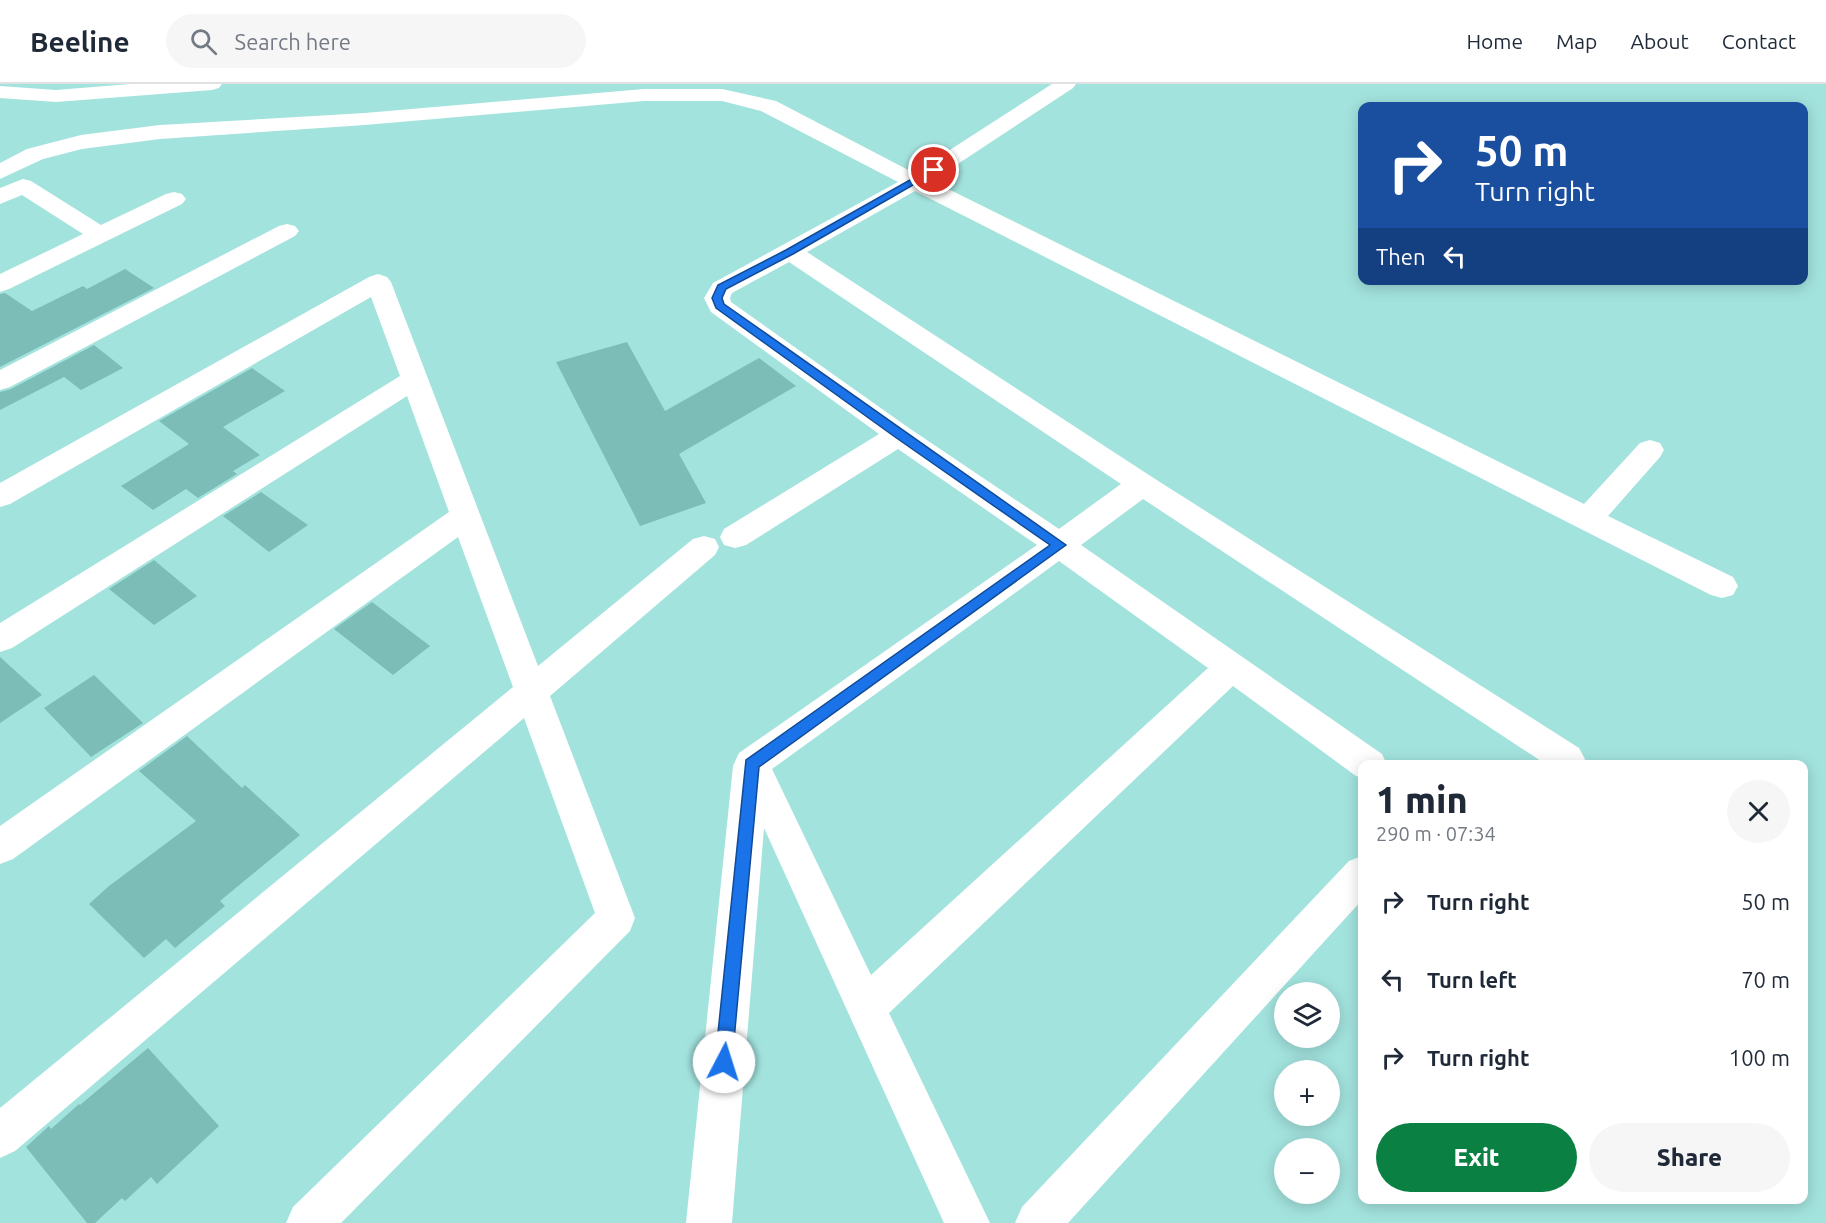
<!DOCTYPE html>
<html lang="en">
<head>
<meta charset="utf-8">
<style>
	:root { --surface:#fff; --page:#f6f6f7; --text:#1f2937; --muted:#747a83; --line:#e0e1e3; --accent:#0b8043 }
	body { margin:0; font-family:Ubuntu,sans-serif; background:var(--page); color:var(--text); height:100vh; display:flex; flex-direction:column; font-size:22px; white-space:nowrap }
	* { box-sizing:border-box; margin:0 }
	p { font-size:20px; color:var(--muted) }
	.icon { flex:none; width:33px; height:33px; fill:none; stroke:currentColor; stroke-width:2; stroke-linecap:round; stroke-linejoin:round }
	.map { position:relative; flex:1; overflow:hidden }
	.drawer { position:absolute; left:1358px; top:676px; width:450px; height:444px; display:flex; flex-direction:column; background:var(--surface); border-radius:12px; box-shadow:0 3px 15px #0003 }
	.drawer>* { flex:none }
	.hud { position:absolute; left:1358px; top:18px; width:450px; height:183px; border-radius:12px; box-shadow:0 3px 15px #0003; background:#1a4fa0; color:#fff; overflow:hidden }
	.fabs { position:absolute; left:1274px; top:898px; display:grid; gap:12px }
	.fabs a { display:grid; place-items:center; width:66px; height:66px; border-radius:50%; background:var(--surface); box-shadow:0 3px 15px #0003; font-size:30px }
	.pin { position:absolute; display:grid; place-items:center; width:51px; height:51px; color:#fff; margin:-26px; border:3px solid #fff; border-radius:50%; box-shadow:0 2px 6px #0007 }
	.me { position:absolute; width:66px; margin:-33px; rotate:5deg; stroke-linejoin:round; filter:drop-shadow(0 0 4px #0008) }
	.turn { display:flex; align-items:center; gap:21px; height:126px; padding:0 18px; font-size:27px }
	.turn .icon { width:78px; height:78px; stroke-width:2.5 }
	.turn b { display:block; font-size:42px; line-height:51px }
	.then { display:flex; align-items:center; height:57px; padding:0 18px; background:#0003; gap:12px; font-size:22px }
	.round { display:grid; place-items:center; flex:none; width:63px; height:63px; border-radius:32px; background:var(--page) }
	.summary { display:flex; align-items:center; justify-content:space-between; height:102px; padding:0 18px }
	h1 { font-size:36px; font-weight:800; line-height:45px }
	.cta { display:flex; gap:12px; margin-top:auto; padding:12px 18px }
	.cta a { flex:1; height:69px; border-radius:36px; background:var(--accent); color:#fff; font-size:24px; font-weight:800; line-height:69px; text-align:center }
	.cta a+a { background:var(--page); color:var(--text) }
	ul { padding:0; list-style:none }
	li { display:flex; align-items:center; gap:18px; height:78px; padding:0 18px }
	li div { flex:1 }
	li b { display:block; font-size:22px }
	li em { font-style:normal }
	header { display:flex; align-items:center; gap:36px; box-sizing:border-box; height:84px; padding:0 30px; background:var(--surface); border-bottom:2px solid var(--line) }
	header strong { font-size:28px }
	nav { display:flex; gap:33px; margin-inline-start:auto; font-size:21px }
	.search { width:420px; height:54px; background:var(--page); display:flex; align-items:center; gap:15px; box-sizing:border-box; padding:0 21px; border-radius:33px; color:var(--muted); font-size:22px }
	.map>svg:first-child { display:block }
</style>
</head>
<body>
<header>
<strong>Beeline</strong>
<div class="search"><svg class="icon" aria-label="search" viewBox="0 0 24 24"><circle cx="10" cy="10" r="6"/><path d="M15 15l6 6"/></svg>Search here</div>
<nav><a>Home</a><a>Map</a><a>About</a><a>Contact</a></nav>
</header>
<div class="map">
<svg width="1826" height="1139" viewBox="0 0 1826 1139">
	<rect width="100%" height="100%" fill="#a3e3de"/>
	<g fill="#7dbdb8">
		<path d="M125,185L154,204L0,283V210L5,209L32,227L83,202L87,205Z"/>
		<path d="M627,258L665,327L759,274L796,302L679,370L706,419L640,442L556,278Z"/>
		<path d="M94,261L123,284L81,306L64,293L0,326V308L11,305Z"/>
		<path d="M252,284L285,307L223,343L260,371L233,387L237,390L198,414L186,405L153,426L121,402L189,360L159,337Z"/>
		<path d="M261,408L308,441L269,468L223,432Z"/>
		<path d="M154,476L197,512L154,541L109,505Z"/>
		<path d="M372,518L430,562L393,591L334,545Z"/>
		<path d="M0,573L42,611L0,639Z"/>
		<path d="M94,591L143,639L91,673L44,624Z"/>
		<path d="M187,652L242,704L245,701L300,751L220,817L225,822L175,864L166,855L144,874L89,820L109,802L196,737L139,687Z"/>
		<path d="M148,964L219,1042L157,1100L151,1093L125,1117L122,1114L95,1139H87L26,1063L49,1042L51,1045L79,1020L80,1021Z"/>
	</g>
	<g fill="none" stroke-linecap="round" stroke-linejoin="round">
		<g fill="#fff" fill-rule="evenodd">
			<path d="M130,0H222L219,4L212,6L56,18L0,14V2L56,6Z"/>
			<path d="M1052,0H1076L1073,4L932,97L1584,420L1640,359L1650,356L1660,359L1664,366L1660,373L1608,432L1733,493L1738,502L1733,511L1722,514L1711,511L915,107L807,168L1152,393L1579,664L1585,675L1582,681H1547L1143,415L1081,461L1382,670L1387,681H1362V694L1356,692L1233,602L889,929L990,1139H944L764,744L732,1139H686L733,682L739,669L1037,461L898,365L746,461L735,464L724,461L720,453L724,445L879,350L711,228L704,214L713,199L898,98L761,27L722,17H644L365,41L160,55L82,65L43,75L0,95V79L27,65L81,51L160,41L365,29L644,5H722L776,17L914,89ZM789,178L1121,400L1059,445L909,344L731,218L730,214L732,209ZM1059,477L1208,584L871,891L772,685Z"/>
			<path d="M23,95L31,97L101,141L166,110L174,108L182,110L186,115L182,120L9,205L0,208V190L83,150L22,111L0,120V104Z"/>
			<path d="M287,140L295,142L299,147L295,152L10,303L0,306V286L279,142Z"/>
			<path d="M378,190L387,193L391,198L538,582L693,455L704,452L715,455L719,463L715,471L550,612L635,834L630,847L341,1139H286L293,1123L595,829L524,634L15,1067L0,1074V1024L513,603L458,453L13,775L0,780V742L449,428L407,312L12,564L0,568V539L400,292L371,213L10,420L0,423V399L369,193Z"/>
			<path d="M1362,772V816L1068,1139H1015L1022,1123L1349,777Z"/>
		</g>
	</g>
	<path fill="#1a73e8" stroke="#114b97" stroke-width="1.5" d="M931,84L939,86L793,170L726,205L722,214L724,220L1066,461L759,683L732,978L730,985L724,987L718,985L715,978L746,676L1050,461L895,353L716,224L712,214L718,201L786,166Z"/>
</svg>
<div class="fabs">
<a><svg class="icon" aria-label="layers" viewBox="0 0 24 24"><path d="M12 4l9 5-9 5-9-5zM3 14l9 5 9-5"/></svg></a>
<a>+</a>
<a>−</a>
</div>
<div class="pin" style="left:934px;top:86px;background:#d93025"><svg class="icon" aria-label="arrive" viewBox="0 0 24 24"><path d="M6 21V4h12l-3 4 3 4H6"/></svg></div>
<svg class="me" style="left:724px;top:978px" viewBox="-20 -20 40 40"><circle r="19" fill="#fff"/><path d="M0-13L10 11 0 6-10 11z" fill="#1a73e8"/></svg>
<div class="hud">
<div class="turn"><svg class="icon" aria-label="right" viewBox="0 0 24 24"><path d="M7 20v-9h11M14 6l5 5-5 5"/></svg><div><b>50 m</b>Turn right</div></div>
<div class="then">Then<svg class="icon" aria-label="left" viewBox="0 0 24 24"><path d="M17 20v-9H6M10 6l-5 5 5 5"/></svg></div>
</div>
<section class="drawer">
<div class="summary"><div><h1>1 min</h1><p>290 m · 07:34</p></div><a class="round"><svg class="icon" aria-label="close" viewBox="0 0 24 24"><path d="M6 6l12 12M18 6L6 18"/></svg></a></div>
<ul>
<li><svg class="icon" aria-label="right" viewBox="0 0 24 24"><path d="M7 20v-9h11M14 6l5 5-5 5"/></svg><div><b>Turn right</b></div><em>50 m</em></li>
<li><svg class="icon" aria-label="left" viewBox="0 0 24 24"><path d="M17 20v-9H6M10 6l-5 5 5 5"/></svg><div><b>Turn left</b></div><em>70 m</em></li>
<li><svg class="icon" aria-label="right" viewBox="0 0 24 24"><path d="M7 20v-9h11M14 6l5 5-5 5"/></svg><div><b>Turn right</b></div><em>100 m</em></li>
</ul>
<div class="cta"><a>Exit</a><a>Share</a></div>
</section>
</div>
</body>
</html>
